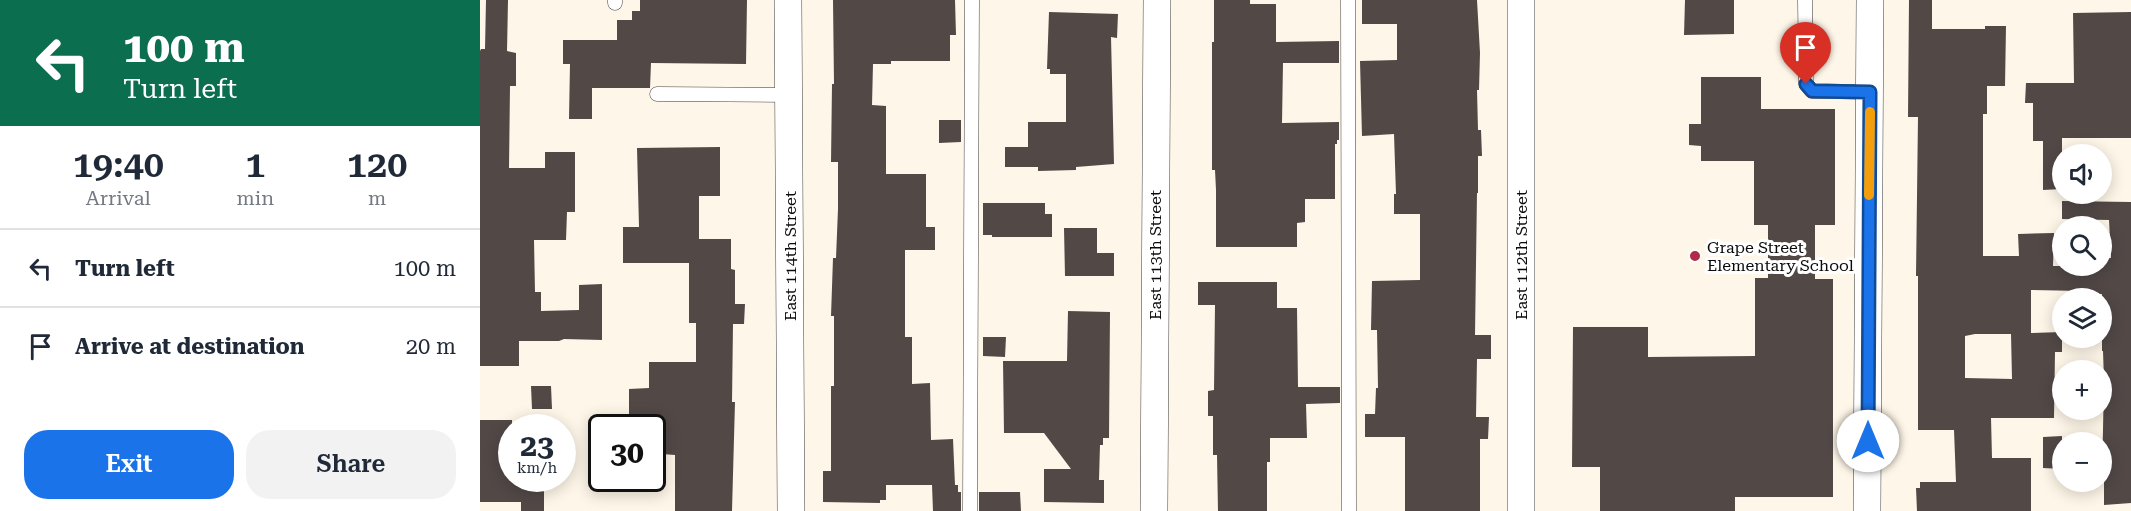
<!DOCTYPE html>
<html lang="en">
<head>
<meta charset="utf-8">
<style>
	:root { --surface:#fff; --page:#f2f2f3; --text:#1f2937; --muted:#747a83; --line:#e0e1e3; --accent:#1a73e8 }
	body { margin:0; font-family:"Roboto Serif",serif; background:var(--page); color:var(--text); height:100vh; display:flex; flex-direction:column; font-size:22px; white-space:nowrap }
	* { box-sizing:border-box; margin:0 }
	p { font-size:20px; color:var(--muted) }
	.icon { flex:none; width:33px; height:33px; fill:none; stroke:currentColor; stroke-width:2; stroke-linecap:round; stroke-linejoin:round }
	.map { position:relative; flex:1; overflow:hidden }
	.panel { display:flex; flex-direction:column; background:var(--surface); width:480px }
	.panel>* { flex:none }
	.guide { background:#0b6e4f; color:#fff; overflow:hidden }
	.tools { position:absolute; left:1572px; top:144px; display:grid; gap:12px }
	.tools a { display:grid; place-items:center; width:60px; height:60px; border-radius:50%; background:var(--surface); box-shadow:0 3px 15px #0003; font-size:30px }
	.speed { position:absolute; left:18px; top:414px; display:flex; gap:12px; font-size:30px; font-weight:700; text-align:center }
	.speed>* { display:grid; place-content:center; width:78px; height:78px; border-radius:50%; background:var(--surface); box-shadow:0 3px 15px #0003; line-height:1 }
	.speed small { font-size:15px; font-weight:400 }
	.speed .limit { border:3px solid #111; border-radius:9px; background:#fff; color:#111 }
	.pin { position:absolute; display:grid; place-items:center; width:51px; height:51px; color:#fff; margin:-62px -26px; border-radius:50% 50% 50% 0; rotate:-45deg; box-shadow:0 0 6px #0007 }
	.pin .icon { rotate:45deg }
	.me { position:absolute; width:66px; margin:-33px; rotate:0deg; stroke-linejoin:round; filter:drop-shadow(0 0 4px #0008) }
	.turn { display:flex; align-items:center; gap:21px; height:126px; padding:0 24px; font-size:27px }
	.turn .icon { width:78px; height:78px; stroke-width:2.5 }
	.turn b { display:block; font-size:42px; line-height:51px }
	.eta { display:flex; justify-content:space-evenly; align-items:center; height:102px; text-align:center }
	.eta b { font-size:36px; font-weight:600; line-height:42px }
	.action { display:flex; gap:12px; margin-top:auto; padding:12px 24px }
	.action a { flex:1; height:69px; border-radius:24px; background:var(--accent); color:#fff; font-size:24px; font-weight:600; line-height:69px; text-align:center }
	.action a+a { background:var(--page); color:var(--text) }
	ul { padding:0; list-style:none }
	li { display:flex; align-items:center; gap:18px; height:78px; padding:0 24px; border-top:2px solid var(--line) }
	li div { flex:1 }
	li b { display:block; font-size:22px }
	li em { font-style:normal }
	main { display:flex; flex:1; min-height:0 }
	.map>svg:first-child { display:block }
</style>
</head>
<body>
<main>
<section class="panel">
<div class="guide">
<div class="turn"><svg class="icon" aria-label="left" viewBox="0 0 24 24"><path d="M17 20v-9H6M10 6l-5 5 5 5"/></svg><div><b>100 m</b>Turn left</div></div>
</div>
<div class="eta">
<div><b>19:40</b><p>Arrival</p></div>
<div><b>1</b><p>min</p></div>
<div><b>120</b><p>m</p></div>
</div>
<ul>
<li><svg class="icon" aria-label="left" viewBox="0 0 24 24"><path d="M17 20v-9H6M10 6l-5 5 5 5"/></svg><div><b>Turn left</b></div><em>100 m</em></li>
<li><svg class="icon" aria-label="arrive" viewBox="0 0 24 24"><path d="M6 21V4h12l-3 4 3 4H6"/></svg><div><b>Arrive at destination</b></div><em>20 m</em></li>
</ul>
<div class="action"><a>Exit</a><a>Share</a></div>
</section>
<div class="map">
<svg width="1651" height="511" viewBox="0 0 1651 511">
	<rect width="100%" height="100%" fill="#fef6e8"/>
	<g fill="#524947" fill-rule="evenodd">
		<path d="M6,0H28L27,51L36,53V86H30L29,168H65V152H95V212H87L86,240H54L55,292H61V311L99,310V285L122,284V340L84,339L79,341H39V366H0V51L1,49H5Z"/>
		<path d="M160,0H267L266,64L171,63L170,88H112V119H89L90,64H83V40H137V20H152V11H160Z"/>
		<path d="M353,0H475L476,35H470V61H411V64H393L392,105L406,106V174H446V227H455V250H425V337H432V384L450,383L451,440L473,439L475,485H478V492H481V511H453L452,485H406V500H400V503L343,502V471H351V386H354V316H351L353,258H356L358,209V162H351L352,84H354Z"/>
		<path d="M734,0H770V4H796V42L859,41V63H803L802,123L859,122V140H857V144H855V199H825V222L817,223V247H736V190L735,170H732V42H734Z"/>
		<path d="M882,0H997L1000,53L999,90H997L998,130H1001L1002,156H998V193H997L995,335H1011V359H997L996,417H1009L1008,439H1000V511H925V437H885V414H895L896,388H898L897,330H891L892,281L940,280V214H914V194H916L914,134L882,136L880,61L917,60V24H882Z"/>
		<path d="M1205,0H1254V34L1204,35Z"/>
		<path d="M1429,0H1452V29H1505V26H1526L1525,86H1507V114H1503V256H1539L1538,234L1574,233L1573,266H1622V258H1631L1629,220L1582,219V201L1651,202V503L1624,505V477H1622L1624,381L1623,351H1622V294L1602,295V291L1551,290V333L1582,332V352H1575L1574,418H1511L1512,458H1551V511H1437L1436,488H1440V482H1476L1474,430H1438V276H1436L1438,117H1428ZM1495,334H1531L1532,379L1485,378V336Z"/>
		<path d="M569,12L638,14L637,38L631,37L634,164L596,167V170L558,171V167H525V147H548V122H586V74H570V69H567Z"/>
		<path d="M1651,12V138H1582V189L1563,190V141H1553V103H1545L1546,83H1594L1593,13Z"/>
		<path d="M1221,77H1281V109H1355V225H1335V279H1353V497H1255V511H1120V467H1092L1093,327H1168V357L1275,356V278H1288V225H1274V161H1221V146L1209,145V124H1221Z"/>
		<path d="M459,120H481V142L459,143Z"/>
		<path d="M240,147V196H219V239H251V269L255,270V304H265L264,324H253L252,402H255L252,511H195V455L182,454L180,422L149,421V389L169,388V362H216V323H209V263H143V227H159L157,148Z"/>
		<path d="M503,203H565V214H572V237H512V235H503Z"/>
		<path d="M584,228H617V253H634V276H585Z"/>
		<path d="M718,282H797V308H817L818,387H860V403L826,404L827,438H790V462H787V511H738L737,455H733V416H728V391L734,390L735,305H718Z"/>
		<path d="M588,311L630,312L629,438H623V445H620L619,480H624V503L564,502V469H591L564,433H524L523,361H587Z"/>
		<path d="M503,337H526L525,357L503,356Z"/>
		<path d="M51,386H71L72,409H52Z"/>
		<path d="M0,420H32V478H64V511H41V502H0Z"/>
		<path d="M1582,436V469L1563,468V437Z"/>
		<path d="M499,492H540L541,511H499Z"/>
	</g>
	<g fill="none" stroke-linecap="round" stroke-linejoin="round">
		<g stroke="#3d3d3d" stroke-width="15">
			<g id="lane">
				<path d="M868,0L869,511"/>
				<path d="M1325,0L1326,84L1332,91L1390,92"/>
				<path d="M135,3V0"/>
				<path d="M177,94L309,95"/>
				<path d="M490,511L492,0"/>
			</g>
		</g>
		<g stroke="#3d3d3d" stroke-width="28">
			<g id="street">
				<path d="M308,0L311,511"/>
				<path d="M1041,0V511"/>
				<path d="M674,511L677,0"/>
				<path d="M1387,511L1390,0"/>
			</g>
		</g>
		<use href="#lane" stroke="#fff" stroke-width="14"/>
		<use href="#street" stroke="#fff" stroke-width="27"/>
	</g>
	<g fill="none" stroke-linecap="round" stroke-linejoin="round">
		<g stroke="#114b97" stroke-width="15">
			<path id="route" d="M1326,84L1332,91L1390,92L1388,441"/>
		</g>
		<use href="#route" stroke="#1a73e8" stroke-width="10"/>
		<path stroke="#f59e0b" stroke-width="10" d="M1389,195L1390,112"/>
	</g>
	<circle fill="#b12a48" stroke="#fff" stroke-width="2" cx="1215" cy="256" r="6"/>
	<g text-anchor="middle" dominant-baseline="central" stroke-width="6" stroke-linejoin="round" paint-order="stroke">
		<g font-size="16" fill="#0a0a0a" stroke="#fff" text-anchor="start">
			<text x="1227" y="247">Grape Street<tspan x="1227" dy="18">Elementary School</tspan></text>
		</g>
		<g font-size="16" fill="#0a0a0a" stroke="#fff">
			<text transform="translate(675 255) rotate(-90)">East 113th Street</text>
			<text transform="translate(1041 255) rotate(-90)">East 112th Street</text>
			<text transform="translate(310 256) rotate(-90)">East 114th Street</text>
		</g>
	</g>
</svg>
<div class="tools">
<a><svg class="icon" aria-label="sound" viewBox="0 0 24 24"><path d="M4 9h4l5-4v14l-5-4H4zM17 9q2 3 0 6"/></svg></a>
<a><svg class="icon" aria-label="search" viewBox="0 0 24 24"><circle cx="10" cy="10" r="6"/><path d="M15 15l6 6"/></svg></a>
<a><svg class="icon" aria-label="layers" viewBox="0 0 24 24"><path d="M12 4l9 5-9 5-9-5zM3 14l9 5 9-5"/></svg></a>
<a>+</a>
<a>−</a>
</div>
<div class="speed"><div>23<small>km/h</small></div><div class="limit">30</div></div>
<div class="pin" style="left:1326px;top:84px;background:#d93025"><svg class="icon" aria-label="arrive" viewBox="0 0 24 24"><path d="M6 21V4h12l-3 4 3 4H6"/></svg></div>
<svg class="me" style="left:1388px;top:441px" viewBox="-20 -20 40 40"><circle r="19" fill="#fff"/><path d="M0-13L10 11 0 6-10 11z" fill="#1a73e8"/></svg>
</div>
</main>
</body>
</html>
